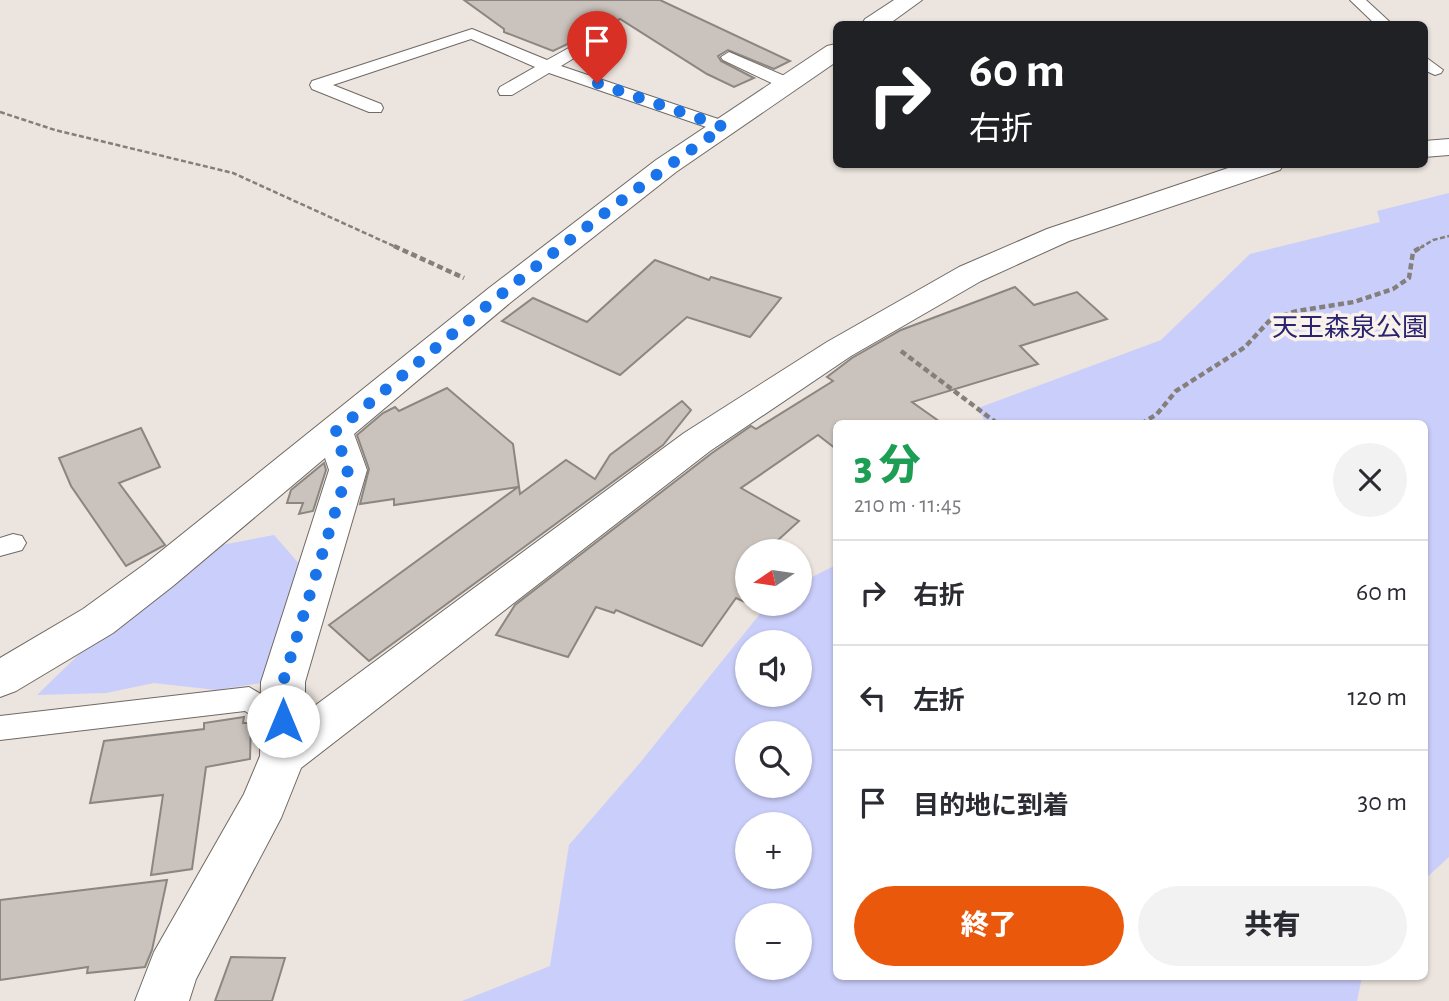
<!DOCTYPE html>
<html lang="ja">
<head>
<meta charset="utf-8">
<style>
	:root { --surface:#fff; --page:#f2f2f3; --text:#2b2b33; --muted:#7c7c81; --line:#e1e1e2; --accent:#ea580c }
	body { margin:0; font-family:"Alegreya Sans","Noto Sans JP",sans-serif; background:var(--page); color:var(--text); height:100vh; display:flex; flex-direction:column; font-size:26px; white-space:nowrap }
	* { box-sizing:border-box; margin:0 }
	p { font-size:23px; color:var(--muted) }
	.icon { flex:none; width:38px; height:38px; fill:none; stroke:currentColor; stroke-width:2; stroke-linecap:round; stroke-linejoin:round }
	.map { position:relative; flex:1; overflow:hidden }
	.panel { position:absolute; left:833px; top:420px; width:595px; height:560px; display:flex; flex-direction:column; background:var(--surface); border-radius:10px; box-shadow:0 2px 5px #0004 }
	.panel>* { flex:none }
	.banner { position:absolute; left:833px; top:21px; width:595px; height:147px; border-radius:10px; box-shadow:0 2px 5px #0004; background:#202124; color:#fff; overflow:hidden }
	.needle { width:46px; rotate:257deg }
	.tools { position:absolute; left:735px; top:539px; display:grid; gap:14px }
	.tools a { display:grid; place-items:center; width:77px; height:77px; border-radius:50%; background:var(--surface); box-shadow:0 2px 5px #0004; font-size:35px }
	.pin { position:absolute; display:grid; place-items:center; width:60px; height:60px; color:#fff; margin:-72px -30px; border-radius:50% 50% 50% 0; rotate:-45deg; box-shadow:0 0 7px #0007 }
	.pin .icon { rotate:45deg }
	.me { position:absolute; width:77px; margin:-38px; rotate:0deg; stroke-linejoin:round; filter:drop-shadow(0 0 5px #0008) }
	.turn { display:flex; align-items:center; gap:24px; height:147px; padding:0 21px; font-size:32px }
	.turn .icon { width:91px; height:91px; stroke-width:2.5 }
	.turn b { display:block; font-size:49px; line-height:60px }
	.round { display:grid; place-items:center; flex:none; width:74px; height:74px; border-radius:37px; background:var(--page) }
	.head { display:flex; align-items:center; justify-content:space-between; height:119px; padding:0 21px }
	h1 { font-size:42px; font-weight:800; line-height:52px; color:#1e9e55 }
	.action { display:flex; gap:14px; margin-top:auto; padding:14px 21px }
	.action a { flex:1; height:80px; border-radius:42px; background:var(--accent); color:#fff; font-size:28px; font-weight:800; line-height:80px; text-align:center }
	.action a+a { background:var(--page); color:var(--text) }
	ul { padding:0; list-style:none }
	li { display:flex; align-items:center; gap:21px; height:105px; padding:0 21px; border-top:2px solid var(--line) }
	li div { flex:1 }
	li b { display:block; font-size:26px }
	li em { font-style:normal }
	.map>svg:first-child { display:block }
</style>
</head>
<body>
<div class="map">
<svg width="1449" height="1001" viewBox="0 0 1449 1001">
	<rect width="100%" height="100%" fill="#ece4de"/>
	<g fill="#cacefa" fill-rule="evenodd">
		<path d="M1449,193V857L1425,879L1424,424H986L978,408L1161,340L1250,254L1380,222L1377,211Z"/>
		<path d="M274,535L302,567L268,682L216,690L154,683L106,693L37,695L104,630L216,546Z"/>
		<path d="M836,565V976L1362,977L1357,1001H462L550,966L569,845L639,764L768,604H800V583ZM747,642H800V695H747ZM747,733H800V786H747ZM747,824H800V877H747ZM747,915H800V968H747Z"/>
	</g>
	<g fill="#cac3bd" stroke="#8c8680" stroke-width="2">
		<path d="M464,0H660L790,61L774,69L728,50L718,56L721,61L754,78L734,87L707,74L620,19L553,51L504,32V29Z"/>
		<path d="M655,260L709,280L711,277L781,298L750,337L687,317L620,375L502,321L533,298L587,322Z"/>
		<path d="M1015,287L1034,305L1077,292L1107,319L1020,346L1038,364L912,402L943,424H836V449L818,435L741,488L799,521L766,551H747V603L736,598L702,646L616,610L614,613L596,607L568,657L496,635L515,605L712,453L751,426L756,429L833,381L827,377L852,358L901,330Z"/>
		<path d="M447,388L513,444L520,494L566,460L595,479L610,455L682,401L691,410L663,445L369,661L329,625L518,487L394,505V499L360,504L369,469L357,435L383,413L395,407L399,411Z"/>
		<path d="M141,428L160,467L119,483L165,545L126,566L71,486L59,458Z"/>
		<path d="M324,463L326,470L313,511L299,514L303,503H287L291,490Z"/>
		<path d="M244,717L243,723H251L250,759L206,767L192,869L151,875L163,795L90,803L104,741L204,729V723Z"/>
		<path d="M167,880L152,950L145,967L87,973L88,967L0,980V900Z"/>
		<path d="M231,957L285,958L272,1001H215Z"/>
	</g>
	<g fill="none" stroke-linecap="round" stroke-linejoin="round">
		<g stroke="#706964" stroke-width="2">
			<g id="service">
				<path d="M1350,0H1366L1392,24H1375Z"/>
				<path d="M612,24L617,26L620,29L617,32L561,66L730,123L733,127L730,131H718L549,73L512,95H500L498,91L500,87L535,67L471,39L333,85L381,104L383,108L381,112H369L312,89L310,85L312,81L472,29L547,60Z"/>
				<path d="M729,52L794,80L796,84L794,88H782L723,60L721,57Z"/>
				<path d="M1424,56L1443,70L1441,73L1435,75L1424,70Z"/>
				<path d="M13,534L22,536L26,543L22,550L0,556V538Z"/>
				<path d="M249,687L293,713L297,721L293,729C275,736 260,721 245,711L0,740V716Z"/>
			</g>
		</g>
		<g stroke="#706964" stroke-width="2">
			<g id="minor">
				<path d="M894,0H922L889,24H862L865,19Z"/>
				<path d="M836,44V62L676,172L511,302L354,434L367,470L305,682V713L684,433L827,342L959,267L1047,229L1240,164H1284L1280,170L1069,241L981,281L851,356L710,451L301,768L281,818L196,979L189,1001H135L154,952L244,794L260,756L261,682L329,470L325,458L173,586L113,633L16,691L0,697V658L83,609L145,564L489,288L656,160L827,46Z"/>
				<path d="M1449,139V155L1424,157V141Z"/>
			</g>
		</g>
		<g stroke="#847f7b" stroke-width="2.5" stroke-dasharray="5 2.5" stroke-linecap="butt">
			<path d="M0,112L55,130L233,173L398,248"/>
			<path d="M1420,248L1433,240L1449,236"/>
		</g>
		<g stroke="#847f7b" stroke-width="4.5" stroke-dasharray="6 3.5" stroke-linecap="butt">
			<path d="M394,246L464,278"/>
			<path d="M901,351L998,424"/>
			<path d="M1141,424L1157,414L1176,391L1245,347L1271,319L1297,311L1354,302L1393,289L1409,278L1413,252L1423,246"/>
		</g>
		<use href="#service" fill="#fff" fill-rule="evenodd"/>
		<use href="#minor" fill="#fff" fill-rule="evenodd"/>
	</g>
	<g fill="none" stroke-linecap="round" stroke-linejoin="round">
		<path stroke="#1a73e8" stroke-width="12" stroke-dasharray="0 21.6" d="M283,721V682L348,470L335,432C461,326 588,220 724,127L597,83"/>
	</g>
	<g text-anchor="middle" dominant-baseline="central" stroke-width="7" stroke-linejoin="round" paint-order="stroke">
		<g font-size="26" fill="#2a2470" stroke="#f9f2eb">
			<text x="1350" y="328">天王森泉公園</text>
		</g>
	</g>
</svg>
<div class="tools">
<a><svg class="needle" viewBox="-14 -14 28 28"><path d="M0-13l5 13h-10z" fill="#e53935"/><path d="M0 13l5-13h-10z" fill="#7c7c81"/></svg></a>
<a><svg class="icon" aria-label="sound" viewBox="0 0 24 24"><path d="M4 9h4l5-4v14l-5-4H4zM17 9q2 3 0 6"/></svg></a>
<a><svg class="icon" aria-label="search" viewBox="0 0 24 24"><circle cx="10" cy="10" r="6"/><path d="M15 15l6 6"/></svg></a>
<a>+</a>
<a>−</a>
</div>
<div class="pin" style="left:597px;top:83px;background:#d93025"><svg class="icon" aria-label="arrive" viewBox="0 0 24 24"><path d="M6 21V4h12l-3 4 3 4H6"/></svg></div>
<svg class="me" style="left:283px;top:721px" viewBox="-20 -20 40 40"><circle r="19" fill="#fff"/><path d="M0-13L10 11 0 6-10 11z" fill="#1a73e8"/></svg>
<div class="banner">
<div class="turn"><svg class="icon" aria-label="right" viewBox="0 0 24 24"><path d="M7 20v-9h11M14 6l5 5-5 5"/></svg><div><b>60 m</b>右折</div></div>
</div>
<section class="panel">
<div class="head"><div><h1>3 分</h1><p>210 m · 11:45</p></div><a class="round"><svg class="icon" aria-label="close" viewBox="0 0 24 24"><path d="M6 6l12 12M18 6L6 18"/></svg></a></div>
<ul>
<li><svg class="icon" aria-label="right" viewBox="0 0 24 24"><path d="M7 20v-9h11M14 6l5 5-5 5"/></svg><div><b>右折</b></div><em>60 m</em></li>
<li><svg class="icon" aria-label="left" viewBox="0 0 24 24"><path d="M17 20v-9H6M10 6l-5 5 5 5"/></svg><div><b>左折</b></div><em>120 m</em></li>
<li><svg class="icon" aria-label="arrive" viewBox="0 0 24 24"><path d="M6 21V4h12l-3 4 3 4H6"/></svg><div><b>目的地に到着</b></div><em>30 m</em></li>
</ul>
<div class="action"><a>終了</a><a>共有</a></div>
</section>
</div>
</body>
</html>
